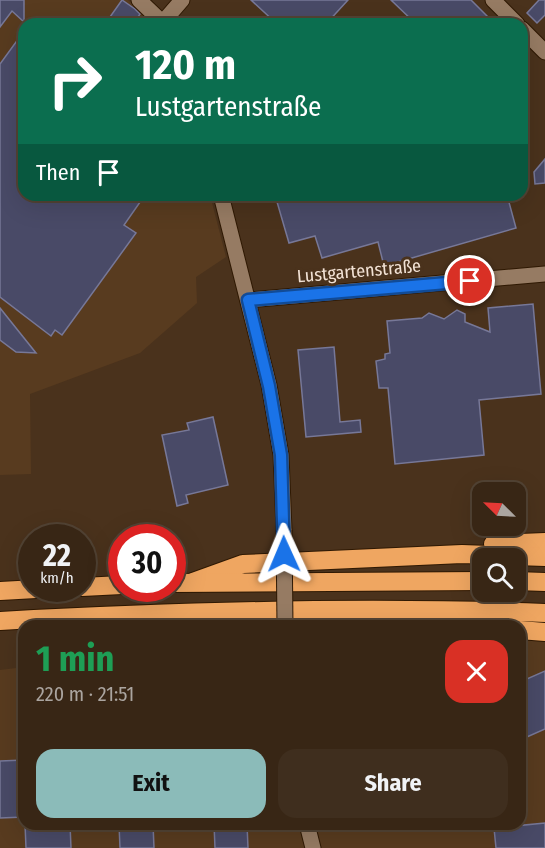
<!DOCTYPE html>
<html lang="en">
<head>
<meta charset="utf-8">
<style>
	:root { --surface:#382615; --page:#3f2e1e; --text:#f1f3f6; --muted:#aba5a0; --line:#524334; --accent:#8bbbb9 }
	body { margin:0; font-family:"Fira Sans Condensed",sans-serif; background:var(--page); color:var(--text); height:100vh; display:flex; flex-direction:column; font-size:22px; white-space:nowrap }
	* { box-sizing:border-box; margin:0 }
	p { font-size:20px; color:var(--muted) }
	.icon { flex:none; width:33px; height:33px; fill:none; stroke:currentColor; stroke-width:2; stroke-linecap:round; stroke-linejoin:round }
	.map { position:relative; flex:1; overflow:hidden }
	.sheet { position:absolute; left:18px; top:620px; width:508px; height:210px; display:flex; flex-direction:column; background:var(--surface); border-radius:18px; box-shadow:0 6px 24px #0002,0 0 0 2px var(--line) }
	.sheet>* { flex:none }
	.guide { position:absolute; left:18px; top:18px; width:510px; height:183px; border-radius:18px; box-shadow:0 6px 24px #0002,0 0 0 2px var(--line); background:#0b6e4f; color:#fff; overflow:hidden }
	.needle { width:39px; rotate:294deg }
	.buttons { position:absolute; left:472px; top:482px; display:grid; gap:12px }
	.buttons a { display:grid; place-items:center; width:54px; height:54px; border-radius:12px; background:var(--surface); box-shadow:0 6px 24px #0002,0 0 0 2px var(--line); font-size:30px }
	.speed { position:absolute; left:18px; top:524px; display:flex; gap:12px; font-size:30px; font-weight:700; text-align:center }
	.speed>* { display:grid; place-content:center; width:78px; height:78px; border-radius:50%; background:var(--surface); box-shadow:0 6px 24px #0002,0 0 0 2px var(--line); line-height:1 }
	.speed small { font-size:15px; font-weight:400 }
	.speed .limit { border:9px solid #d22; background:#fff; color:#111 }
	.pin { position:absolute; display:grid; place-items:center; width:51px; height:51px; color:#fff; margin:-26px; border:3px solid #fff; border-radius:50%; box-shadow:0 2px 6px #0007 }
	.me { position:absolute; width:66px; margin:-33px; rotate:359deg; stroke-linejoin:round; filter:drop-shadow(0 0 4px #0008) }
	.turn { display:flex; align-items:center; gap:21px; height:126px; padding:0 18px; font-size:27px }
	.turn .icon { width:78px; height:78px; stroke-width:2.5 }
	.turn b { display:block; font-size:42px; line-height:51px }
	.then { display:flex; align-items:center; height:57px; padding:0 18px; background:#0003; gap:12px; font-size:22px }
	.round { display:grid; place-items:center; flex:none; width:63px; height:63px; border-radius:18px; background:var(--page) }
	.overview { display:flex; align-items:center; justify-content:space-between; height:102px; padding:0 18px }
	h1 { font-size:36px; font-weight:700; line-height:45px; color:#1e9e55 }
	.action { display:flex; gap:12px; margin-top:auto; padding:12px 18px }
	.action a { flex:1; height:69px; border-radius:18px; background:var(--accent); color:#111; font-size:24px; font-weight:700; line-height:69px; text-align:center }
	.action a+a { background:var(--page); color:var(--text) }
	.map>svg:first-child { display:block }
</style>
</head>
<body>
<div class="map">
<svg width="545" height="848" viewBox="0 0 545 848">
	<rect width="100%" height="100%" fill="#4a321c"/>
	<g fill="#583b1f">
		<path d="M0,0H128L154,24H24V195H210L226,257L196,277L197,303L140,353L30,394L31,474L0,475Z"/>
		<path d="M521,638L545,640V848H0V670L24,667V824H520Z"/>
	</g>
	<g fill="#494a67" stroke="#777898" stroke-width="1.5">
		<path d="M0,0H24V22L12,11L0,27Z"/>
		<path d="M122,0L135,9L140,14L138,17L148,24H105Z"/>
		<path d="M251,0H348L326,24H277Z"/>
		<path d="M391,0H471L495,24H416Z"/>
		<path d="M539,0H545V15L537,23L527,13Z"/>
		<path d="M24,31V195H145L124,225L136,233L62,335L55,330L51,336L0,297V64Z"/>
		<path d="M545,159V183L535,184L534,172Z"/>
		<path d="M275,195H507L516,228L384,266L378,242L322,258L315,236L289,243Z"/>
		<path d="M533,304L541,394L479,400L484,455L395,464L388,388H379L376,361L385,359V354L390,353L387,321L422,318L429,313L444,319L457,310L465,314V322L490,332L488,308Z"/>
		<path d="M0,308L36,353L16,352L0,340Z"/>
		<path d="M334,347L340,422L360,420L361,432L306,437L298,350Z"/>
		<path d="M213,417L228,485L186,495L188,503L177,506L162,435L189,430L187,423Z"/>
		<path d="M545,671V729L520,740V682Z"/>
		<path d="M24,760V817L0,818V761Z"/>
		<path d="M545,823V848H496L494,828Z"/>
		<path d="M25,824H70L71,848H26Z"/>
		<path d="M119,824H153L154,848H120Z"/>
		<path d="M214,824H247L248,848H215Z"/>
	</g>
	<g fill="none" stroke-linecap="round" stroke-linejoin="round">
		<g stroke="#2f1903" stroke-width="17">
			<g id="minor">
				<path d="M139,0L164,24"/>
				<path d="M493,0L517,24"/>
				<path d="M163,22L182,0"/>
				<path d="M522,29L545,52"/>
				<path d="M221,195L269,385L281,455L284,530"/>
				<path d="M248,300L545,274"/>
				<path d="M307,824L313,848"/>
			</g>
		</g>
		<g stroke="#2f1903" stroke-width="20">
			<g id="motorway">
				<path d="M493,544L545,542"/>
				<path d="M516,581L545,582"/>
				<path d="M193,582L243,564L462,554L545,557"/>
				<path d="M172,583L483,581"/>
				<path d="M82,587L122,585"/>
				<path d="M0,591L54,588"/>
				<path d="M0,621C182,611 363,606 545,613"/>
				<path d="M520,630L545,632"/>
			</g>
		</g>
		<use href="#minor" stroke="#967b63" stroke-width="15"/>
		<use href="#motorway" stroke="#efa661" stroke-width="18"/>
		<g stroke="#2f1903" stroke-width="17" stroke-linecap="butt">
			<path id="minor-bridge" d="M284,530L285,626"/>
		</g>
		<use href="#minor-bridge" stroke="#967b63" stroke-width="15"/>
	</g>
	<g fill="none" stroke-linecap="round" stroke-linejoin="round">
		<g stroke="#114b97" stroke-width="15">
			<path id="route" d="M284,554L281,455L269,386L248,300L470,281"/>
		</g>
		<use href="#route" stroke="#1a73e8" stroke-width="10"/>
	</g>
	<g text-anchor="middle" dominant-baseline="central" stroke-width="6" stroke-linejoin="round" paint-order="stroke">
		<g font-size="18" fill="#f2e2d5" stroke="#4a321c">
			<text transform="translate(359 271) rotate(-5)">Lustgartenstraße</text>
		</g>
	</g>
</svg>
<div class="buttons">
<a><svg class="needle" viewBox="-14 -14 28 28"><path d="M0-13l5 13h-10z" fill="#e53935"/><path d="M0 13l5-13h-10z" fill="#aba5a0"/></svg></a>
<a><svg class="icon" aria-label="search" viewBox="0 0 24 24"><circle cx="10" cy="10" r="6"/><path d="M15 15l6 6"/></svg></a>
</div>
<div class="speed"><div>22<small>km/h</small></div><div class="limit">30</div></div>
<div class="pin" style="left:470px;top:281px;background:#d93025"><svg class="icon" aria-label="arrive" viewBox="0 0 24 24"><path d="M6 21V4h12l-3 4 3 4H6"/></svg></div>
<svg class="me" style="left:284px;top:554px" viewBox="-20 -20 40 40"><path d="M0-17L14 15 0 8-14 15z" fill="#1a73e8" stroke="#fff" stroke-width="4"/></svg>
<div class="guide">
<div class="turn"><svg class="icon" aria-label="right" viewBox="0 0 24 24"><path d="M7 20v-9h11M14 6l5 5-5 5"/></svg><div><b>120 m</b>Lustgartenstraße</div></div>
<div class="then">Then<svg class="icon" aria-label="arrive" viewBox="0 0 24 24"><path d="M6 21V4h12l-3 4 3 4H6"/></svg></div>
</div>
<section class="sheet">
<div class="overview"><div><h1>1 min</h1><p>220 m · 21:51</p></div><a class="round" style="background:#d93025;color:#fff"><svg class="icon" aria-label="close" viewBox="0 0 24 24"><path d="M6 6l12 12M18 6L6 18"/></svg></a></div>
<div class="action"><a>Exit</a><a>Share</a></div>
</section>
</div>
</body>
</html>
